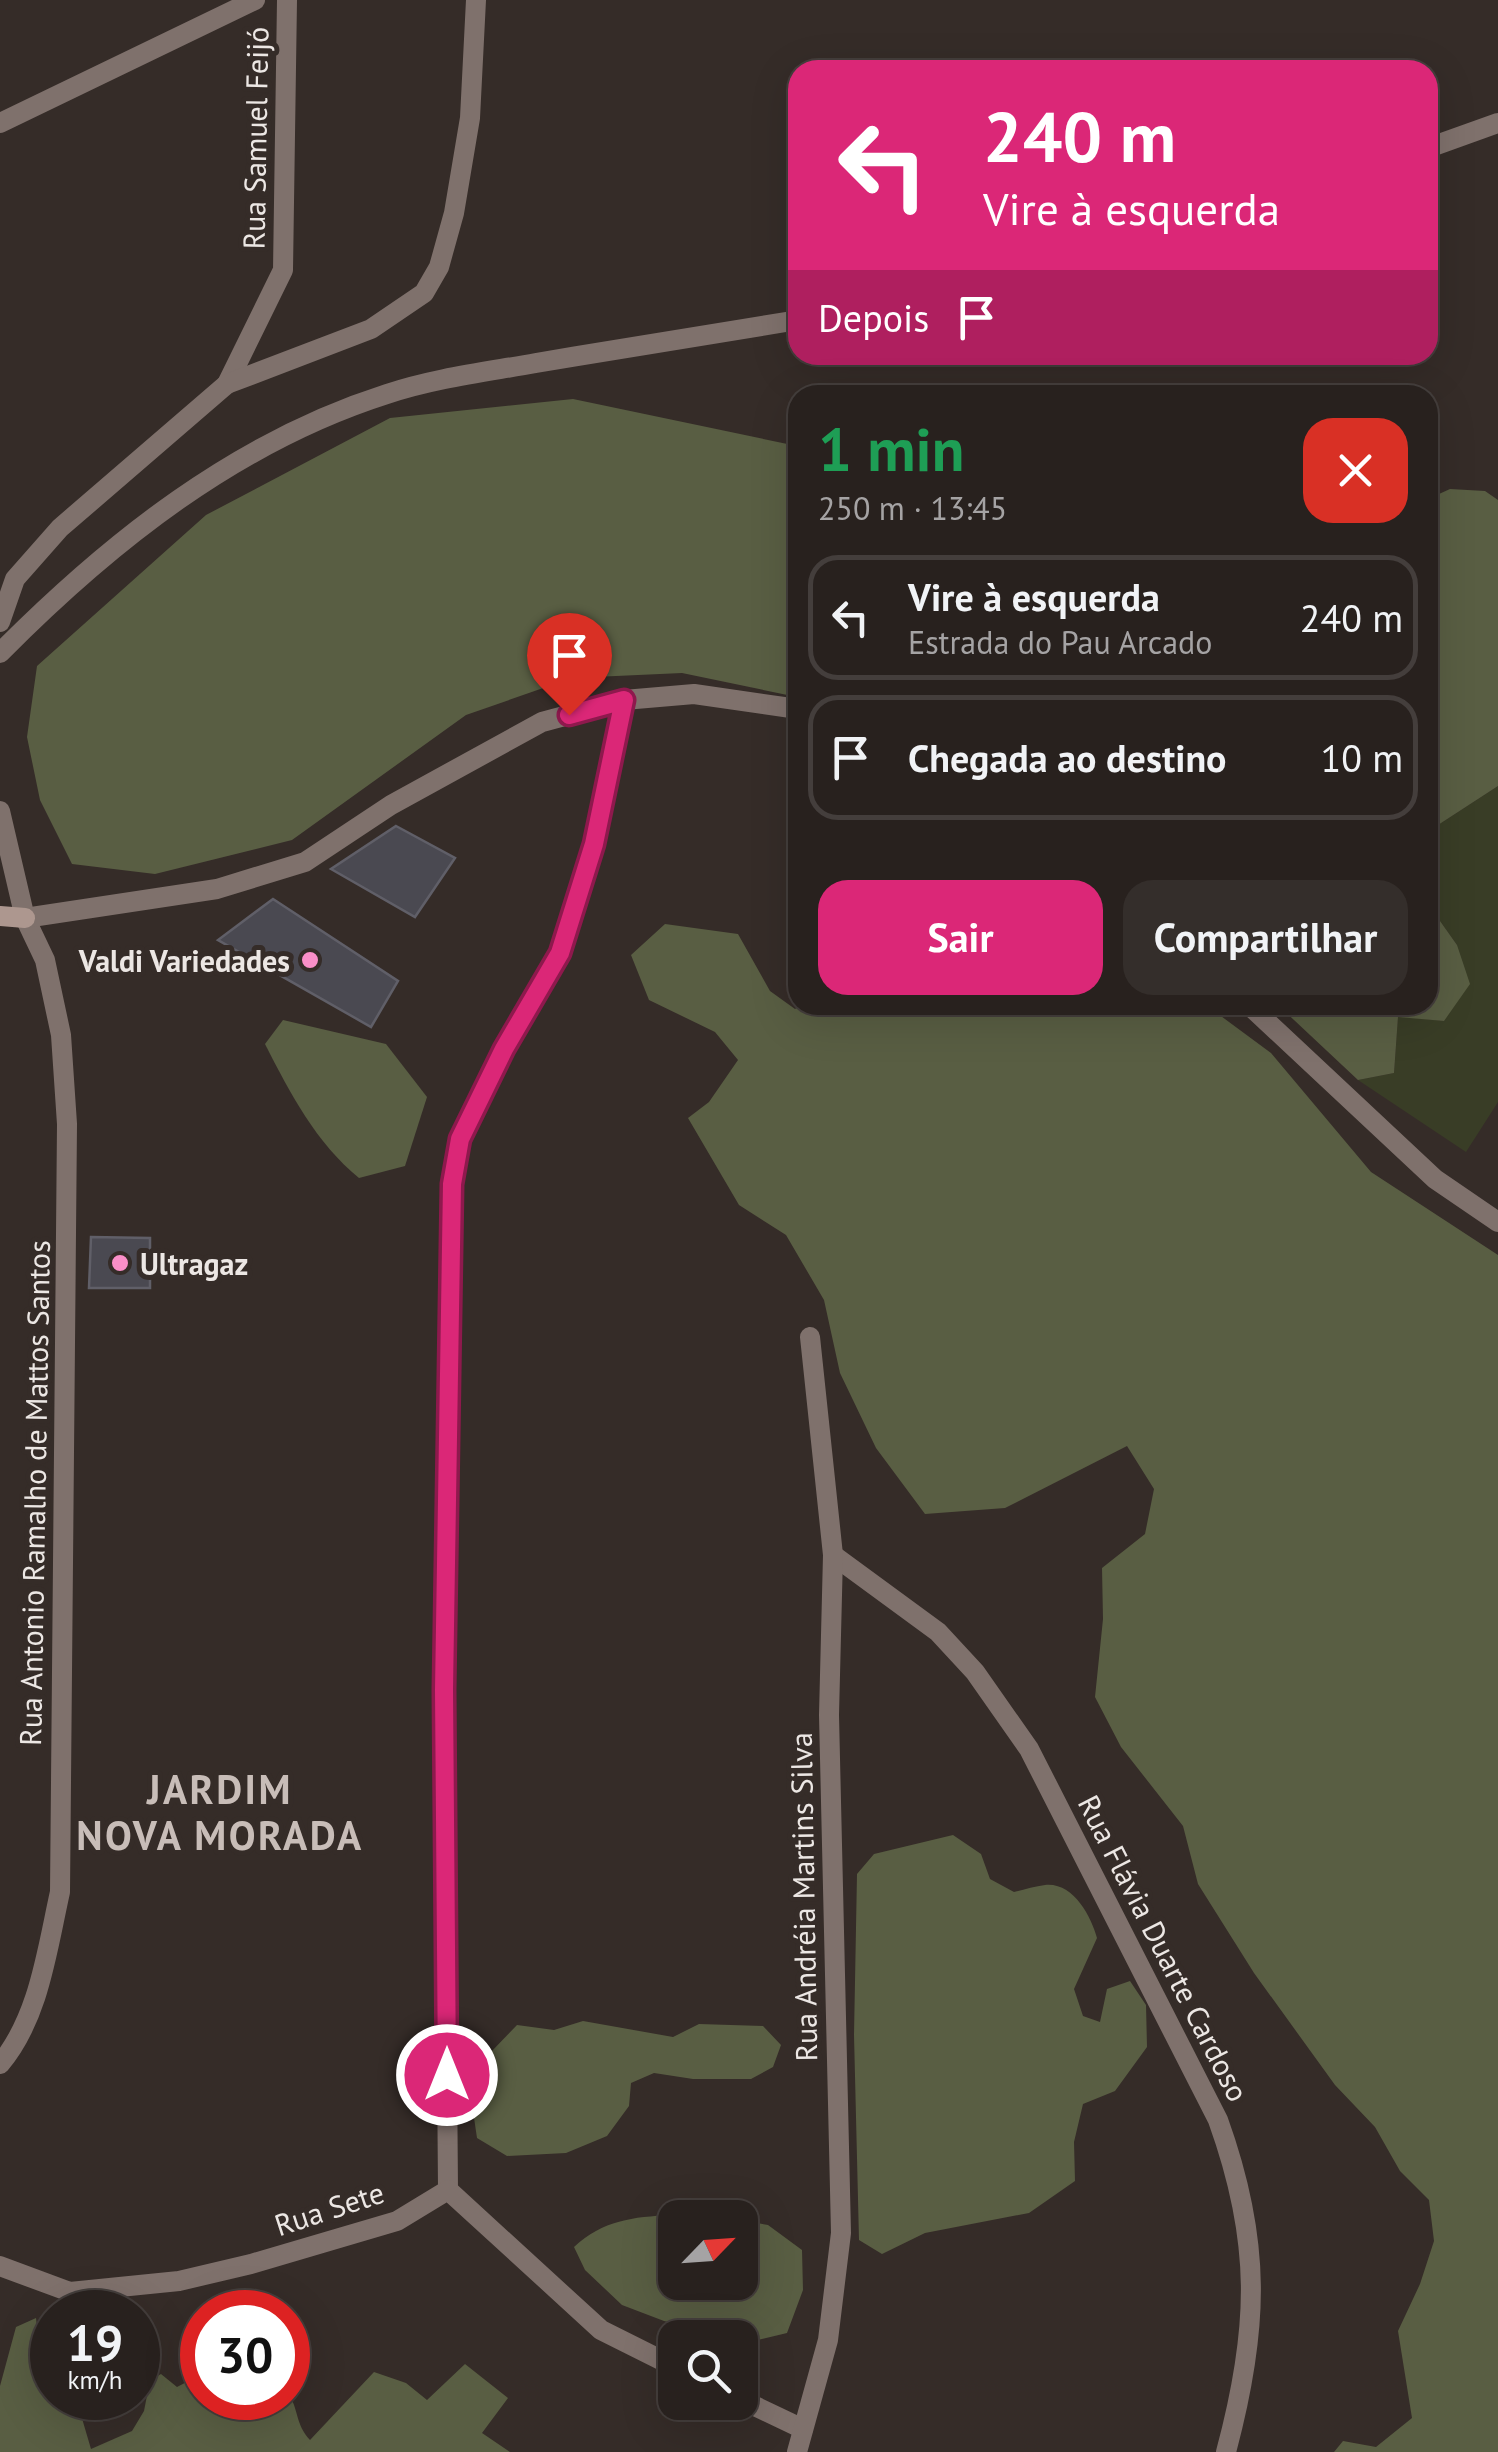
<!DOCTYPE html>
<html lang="pt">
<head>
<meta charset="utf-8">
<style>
	:root { --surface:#28211e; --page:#342e2b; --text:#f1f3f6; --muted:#a5a3a4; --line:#443e3c; --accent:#db2777 }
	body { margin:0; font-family:"PT Sans",sans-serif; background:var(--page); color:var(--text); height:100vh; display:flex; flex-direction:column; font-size:38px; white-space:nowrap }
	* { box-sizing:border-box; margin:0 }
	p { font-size:32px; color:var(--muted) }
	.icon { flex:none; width:55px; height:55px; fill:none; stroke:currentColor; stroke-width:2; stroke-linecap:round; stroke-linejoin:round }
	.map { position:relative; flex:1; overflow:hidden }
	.sheet { position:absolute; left:788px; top:385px; width:650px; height:630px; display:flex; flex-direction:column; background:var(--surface); border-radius:30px; box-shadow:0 10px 40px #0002,0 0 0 2px var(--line) }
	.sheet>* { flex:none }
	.banner { position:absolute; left:788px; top:60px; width:650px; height:305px; border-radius:30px; box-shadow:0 10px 40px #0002,0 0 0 2px var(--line); background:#db2777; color:#fff; overflow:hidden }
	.needle { width:65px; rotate:65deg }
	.fabs { position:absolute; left:658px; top:2200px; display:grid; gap:20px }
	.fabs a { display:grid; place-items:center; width:100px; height:100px; border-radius:20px; background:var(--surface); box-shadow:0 10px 40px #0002,0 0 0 2px var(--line); font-size:50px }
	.speed { position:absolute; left:30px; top:2290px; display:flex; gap:20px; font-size:50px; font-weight:700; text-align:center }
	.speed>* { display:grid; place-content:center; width:130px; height:130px; border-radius:50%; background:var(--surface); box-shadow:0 10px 40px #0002,0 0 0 2px var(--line); line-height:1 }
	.speed small { font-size:25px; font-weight:400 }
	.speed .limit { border:15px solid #d22; background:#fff; color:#111 }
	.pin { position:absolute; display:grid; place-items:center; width:85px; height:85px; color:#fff; margin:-102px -42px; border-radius:50% 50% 50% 0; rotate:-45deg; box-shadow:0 0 10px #0007 }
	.pin .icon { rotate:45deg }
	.me { position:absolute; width:110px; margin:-55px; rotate:0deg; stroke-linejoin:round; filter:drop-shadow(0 0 8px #0008) }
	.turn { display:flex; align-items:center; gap:35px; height:210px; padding:0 30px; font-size:45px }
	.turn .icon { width:130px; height:130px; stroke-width:2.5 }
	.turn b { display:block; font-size:70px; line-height:85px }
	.then { display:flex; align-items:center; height:95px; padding:0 30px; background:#0003; gap:20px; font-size:38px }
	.round { display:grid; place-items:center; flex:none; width:105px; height:105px; border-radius:30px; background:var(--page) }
	.head { display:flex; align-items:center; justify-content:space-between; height:170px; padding:0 30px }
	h1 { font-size:60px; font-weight:800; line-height:75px; color:#1e9e55 }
	.action { display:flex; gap:20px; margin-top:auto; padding:20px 30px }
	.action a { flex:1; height:115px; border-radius:30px; background:var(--accent); color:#fff; font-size:40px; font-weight:800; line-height:115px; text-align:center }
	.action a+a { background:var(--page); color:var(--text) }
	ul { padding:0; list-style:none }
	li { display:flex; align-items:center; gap:30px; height:125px; margin:0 20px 15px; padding:0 10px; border:5px solid var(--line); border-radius:30px }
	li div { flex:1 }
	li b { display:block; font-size:38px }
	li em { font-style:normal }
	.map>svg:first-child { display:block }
</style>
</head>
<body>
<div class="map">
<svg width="1498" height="2452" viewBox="0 0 1498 2452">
	<rect width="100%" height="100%" fill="#352c28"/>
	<path fill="#393d26" d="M1498,786V1102L1466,1152L1358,1080L1394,1073L1398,1016L1444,1021L1457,945L1428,904V871L1438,825Z"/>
	<g fill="#595e43">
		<path d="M573,399L797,446V697L682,673L572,678L466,715L292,840L155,874L72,864L40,800L27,737L37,666L206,515L390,418Z"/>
		<path d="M1450,489L1485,491L1498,500V786L1438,825L1428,871V499Z"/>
		<path d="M1428,904L1457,945L1470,984L1444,1021L1398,1017L1394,1073L1358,1080L1278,1005H1428Z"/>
		<path d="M665,924L738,934L770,991L795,1009L801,1005H1206L1271,1053L1371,1172L1498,1255V2452H1334L1343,2441L1376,2447L1412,2418L1398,2331L1420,2284L1434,2241L1429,2200L1400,2171L1375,2127L1335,2085L1254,1973L1198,1884L1183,1826L1121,1747L1095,1697L1103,1619L1102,1568L1145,1534L1154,1489L1127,1446L1005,1508L925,1514L876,1448L840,1373L824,1300L786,1235L739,1205L688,1118L709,1102L738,1060L715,1032L649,1000L631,955Z"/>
		<path d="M283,1020L386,1044L427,1097L405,1166L359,1178C316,1143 290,1093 265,1044Z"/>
		<path d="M953,1835L981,1854L990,1879L1014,1892C1024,1890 1035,1886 1045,1885C1073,1882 1091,1916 1097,1938L1074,1989L1083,2016L1100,2022L1107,1989L1130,1981L1146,2005L1147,2047L1115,2091L1083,2104L1074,2142L1075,2181L1029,2213L925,2233L882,2254L859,2240L854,2035L857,1874L874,1854Z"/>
		<path d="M583,2021L673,2037L699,2024L763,2026L781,2045L773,2067L751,2079H693L654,2073L631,2083L629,2106L607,2136L566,2153L507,2156L477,2138L473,2111L490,2053L517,2025L554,2030Z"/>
		<path d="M671,2215L726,2217L675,2218V2282H740V2220L768,2225L802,2250L803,2290L787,2333L749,2342L664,2321L622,2305L585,2270L574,2247C603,2220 633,2217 671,2215Z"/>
		<path d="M36,2318L45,2398H76L91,2449L132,2431L144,2411L150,2380L161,2374L177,2387L202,2374V2398H288V2393C299,2409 295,2424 310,2440L374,2372L406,2383L427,2400L465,2364L508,2398L482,2433L510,2452H0V2386L16,2327Z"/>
	</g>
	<g fill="#4a4951" stroke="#605f68" stroke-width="2.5">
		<path d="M396,826L455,858L415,917L331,869Z"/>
		<path d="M273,899L398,981L371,1027L218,940Z"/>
		<path d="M91,1237L150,1238V1288H89Z"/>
	</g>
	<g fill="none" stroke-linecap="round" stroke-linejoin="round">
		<g stroke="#7f716c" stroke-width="20">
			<path d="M0,123L255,0"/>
			<path d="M1428,148L1498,123"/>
			<path d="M227,384L283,270L287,0"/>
			<path d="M0,622L15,579L60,528L227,384L371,329L424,293L439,267L454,213L470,118L476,0"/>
			<path d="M0,653C110,542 236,442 387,394C435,378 486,372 536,363C623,348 710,334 798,320"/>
			<path d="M0,811L25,918L45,960L61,1035L67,1124L60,1892C47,1950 39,2018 0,2064"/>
			<path d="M25,918L217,889L305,862L391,805L542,722L624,700L694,694L798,709"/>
			<path d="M1249,1005L1435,1179L1498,1222"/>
			<path d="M833,1555L938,1632L975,1672L1029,1749L1218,2120C1262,2242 1259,2329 1226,2452"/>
			<path d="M448,2190L444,1689L452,1184L460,1139L504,1049L560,953L594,844L624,700"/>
			<path d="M0,2266L70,2292L179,2281L251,2264L397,2221L448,2190L601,2330L675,2367"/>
			<path d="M740,2399L803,2429"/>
			<path d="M797,2452L828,2340L841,2233L829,1715L833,1555L810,1337"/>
		</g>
		<path stroke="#ad978f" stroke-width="20" d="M0,916L25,918"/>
	</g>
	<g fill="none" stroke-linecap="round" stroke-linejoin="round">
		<g stroke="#8e194d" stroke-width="25">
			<path id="route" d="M447,2075L444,1690L452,1184L460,1139L504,1049L560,953L594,844L624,700L569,715"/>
		</g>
		<use href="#route" stroke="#db2777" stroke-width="18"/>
	</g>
	<g fill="#fa8fc8" stroke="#352c28" stroke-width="4">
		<circle cx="310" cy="960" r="10"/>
		<circle cx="120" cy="1263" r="10"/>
	</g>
	<g text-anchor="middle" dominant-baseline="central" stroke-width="10" stroke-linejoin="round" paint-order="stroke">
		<g font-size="30" fill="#ece7e4" stroke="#352c28">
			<text transform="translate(255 138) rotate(-89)">Rua Samuel Feijó</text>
			<text transform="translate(34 1493) rotate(-89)">Rua Antonio Ramalho de Mattos Santos</text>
			<text transform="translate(803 1897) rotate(-91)">Rua Andréia Martins Silva</text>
			<text transform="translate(1164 1948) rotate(63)">Rua Flávia Duarte Cardoso</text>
			<text transform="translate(329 2208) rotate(-18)">Rua Sete</text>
		</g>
		<g font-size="30" font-weight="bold" fill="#ece7e4" stroke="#352c28" text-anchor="end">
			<text x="290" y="960">Valdi Variedades</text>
			<text x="140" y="1263" text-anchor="start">Ultragaz</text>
		</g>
		<g font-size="40" font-weight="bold" letter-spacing="2.5" fill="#c8bdb8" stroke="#352c28">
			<text x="220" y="1789">JARDIM<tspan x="220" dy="46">NOVA MORADA</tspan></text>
		</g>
	</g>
</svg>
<div class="fabs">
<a><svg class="needle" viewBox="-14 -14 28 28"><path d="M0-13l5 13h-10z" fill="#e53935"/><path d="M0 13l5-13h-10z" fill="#a5a3a4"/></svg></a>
<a><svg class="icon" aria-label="search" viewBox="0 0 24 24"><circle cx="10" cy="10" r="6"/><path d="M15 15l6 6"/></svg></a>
</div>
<div class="speed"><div>19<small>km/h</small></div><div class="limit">30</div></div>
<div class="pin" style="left:569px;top:715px;background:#d93025"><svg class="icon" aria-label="arrive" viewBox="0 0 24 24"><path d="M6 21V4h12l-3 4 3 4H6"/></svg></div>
<svg class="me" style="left:447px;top:2075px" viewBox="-20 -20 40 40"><circle r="17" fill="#db2777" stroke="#fff" stroke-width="3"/><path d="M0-11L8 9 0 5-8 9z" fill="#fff"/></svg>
<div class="banner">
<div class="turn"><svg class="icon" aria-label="left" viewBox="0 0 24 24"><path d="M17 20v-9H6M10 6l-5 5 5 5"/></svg><div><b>240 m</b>Vire à esquerda</div></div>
<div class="then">Depois<svg class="icon" aria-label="arrive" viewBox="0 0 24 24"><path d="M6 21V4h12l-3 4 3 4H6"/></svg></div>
</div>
<section class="sheet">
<div class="head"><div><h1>1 min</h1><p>250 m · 13:45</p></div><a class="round" style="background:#d93025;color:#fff"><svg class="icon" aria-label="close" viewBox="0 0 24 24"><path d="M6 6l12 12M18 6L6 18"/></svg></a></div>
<ul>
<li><svg class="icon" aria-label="left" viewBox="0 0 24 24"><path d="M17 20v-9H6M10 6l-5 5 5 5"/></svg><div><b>Vire à esquerda</b><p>Estrada do Pau Arcado</p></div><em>240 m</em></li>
<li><svg class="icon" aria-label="arrive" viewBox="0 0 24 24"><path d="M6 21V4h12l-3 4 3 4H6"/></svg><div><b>Chegada ao destino</b></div><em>10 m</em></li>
</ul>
<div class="action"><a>Sair</a><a>Compartilhar</a></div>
</section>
</div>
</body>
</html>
